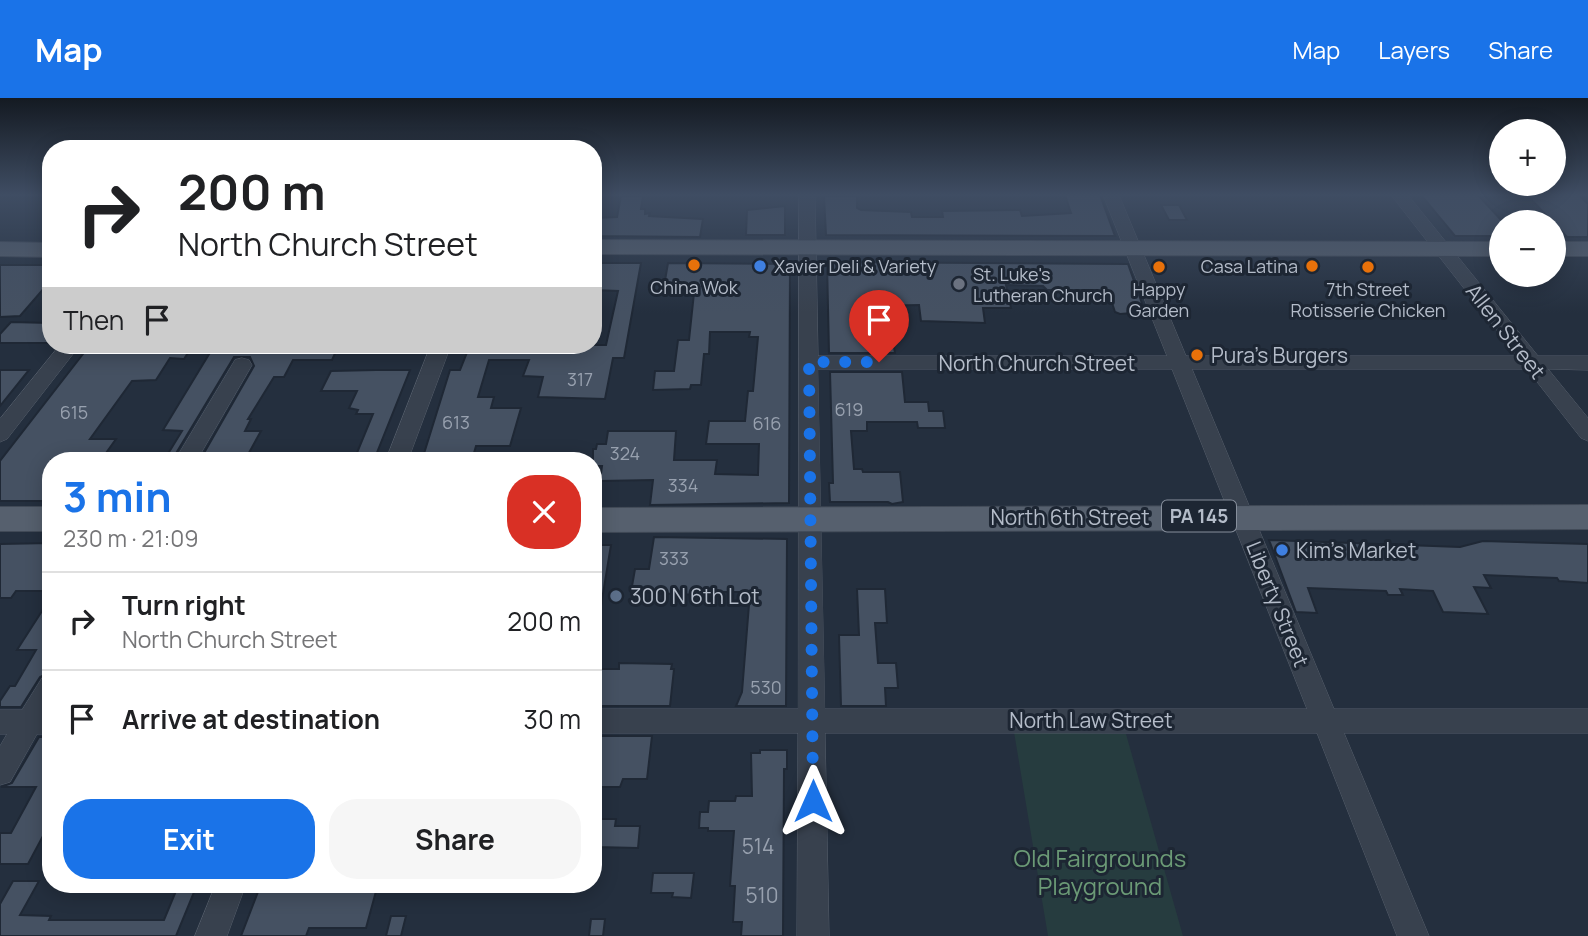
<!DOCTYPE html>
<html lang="en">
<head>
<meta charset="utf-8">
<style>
	:root { --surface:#fff; --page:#f6f6f6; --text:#202124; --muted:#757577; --line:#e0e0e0; --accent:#1a73e8 }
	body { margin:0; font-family:Manrope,sans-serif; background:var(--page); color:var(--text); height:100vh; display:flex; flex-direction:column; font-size:26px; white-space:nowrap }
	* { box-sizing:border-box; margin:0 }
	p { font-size:23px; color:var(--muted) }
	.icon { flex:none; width:38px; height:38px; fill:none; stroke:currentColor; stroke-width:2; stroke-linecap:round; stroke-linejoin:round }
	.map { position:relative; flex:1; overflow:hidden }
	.panel { position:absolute; left:42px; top:354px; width:560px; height:441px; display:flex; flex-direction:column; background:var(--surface); border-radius:28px; box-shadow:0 4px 18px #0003 }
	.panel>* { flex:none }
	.banner { position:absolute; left:42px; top:42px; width:560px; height:214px; border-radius:28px; box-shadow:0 4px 18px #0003; background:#fff; color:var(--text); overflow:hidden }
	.controls { position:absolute; left:1489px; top:21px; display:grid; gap:14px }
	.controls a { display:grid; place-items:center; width:77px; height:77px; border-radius:50%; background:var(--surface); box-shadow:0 4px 18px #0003; font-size:35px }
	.pin { position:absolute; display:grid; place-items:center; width:60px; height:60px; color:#fff; margin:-72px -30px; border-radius:50% 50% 50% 0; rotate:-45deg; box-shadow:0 0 7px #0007 }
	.pin .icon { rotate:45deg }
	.me { position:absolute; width:77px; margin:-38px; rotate:0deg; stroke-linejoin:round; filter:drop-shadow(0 0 5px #0008) }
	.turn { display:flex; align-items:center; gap:24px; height:147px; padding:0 21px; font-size:32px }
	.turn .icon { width:91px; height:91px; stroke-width:2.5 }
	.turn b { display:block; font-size:49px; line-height:60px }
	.then { display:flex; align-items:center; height:66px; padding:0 21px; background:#0003; gap:14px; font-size:26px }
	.round { display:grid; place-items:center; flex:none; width:74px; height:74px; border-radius:28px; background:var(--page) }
	.summary { display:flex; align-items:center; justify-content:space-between; height:119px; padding:0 21px }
	h1 { font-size:42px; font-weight:700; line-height:52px; color:var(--accent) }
	.cta { display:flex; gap:14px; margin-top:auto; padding:14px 21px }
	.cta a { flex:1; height:80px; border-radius:28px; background:var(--accent); color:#fff; font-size:28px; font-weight:700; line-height:80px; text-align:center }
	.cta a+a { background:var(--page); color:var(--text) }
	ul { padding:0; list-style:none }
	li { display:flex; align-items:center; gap:21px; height:98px; padding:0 21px; border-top:2px solid var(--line) }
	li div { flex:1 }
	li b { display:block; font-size:26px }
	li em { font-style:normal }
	header { display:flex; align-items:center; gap:42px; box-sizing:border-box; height:98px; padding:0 35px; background:var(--accent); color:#fff }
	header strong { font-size:33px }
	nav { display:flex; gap:38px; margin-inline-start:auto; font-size:24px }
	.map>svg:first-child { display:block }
</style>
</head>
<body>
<header>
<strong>Map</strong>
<nav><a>Map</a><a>Layers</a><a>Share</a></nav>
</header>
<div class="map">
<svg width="1588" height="838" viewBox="0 0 1588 838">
	<rect width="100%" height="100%" fill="#242f3e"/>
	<path fill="#263c3f" d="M1014,634L1126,636L1183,838H1048Z"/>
	<g fill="#455162" stroke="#1f2835" stroke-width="2">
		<path d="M1065,97H1100L1115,138L826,137L824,98H857V110L861,112L911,114L912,119H943L942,113L1020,112L1022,118L1071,115Z"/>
		<path d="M1421,97H1478L1502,123V138H1455Z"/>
		<path d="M1527,97H1579L1588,106V139H1567Z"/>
		<path d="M621,98H643L641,111H645V116L650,115L649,118L703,121L700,139L593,138V120L617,119Z"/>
		<path d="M1161,107H1179L1187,122H1169Z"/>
		<path d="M785,108V137H746L747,112Z"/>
		<path d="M827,164L1128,166L1145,214L1120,216L1115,214L1111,202L1100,201L1097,192H1047L1043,188L1006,187L1011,210H983L985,225L921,223L919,207L870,208L873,243H893L895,255H829Z"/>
		<path d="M593,165H641L624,260H613L605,301L538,299L543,279L523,278L529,262H489L478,299H494L491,310H521L510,348H476L472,362H422L450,272H460L470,247H606L618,193L593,192Z"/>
		<path d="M668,165L790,166L789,405L650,407L653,382L600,383L602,368H593V351H596L597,346H606L608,333H676L674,362H717L715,376L758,377L759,346H706L709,323H745L748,293H753L758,239H749L750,234H710L709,256H704L701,287H691L690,291L653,292L655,273H674L678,242H689L694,195L663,194Z"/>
		<path d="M0,167H51V190L45,189L20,218L0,219Z"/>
		<path d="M11,224L51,225V245H0V236Z"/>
		<path d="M90,247H193L184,261L170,260L156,282L132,283L90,341H116L101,362H51V403H0V363Z"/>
		<path d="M229,247H339L332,262H293L284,279H274L248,321H251L245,333H261L245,362H200L254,268L250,259H234L172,362H168L170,359H166L182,333L163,332L214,248Z"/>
		<path d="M0,272H29L0,308Z"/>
		<path d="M376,272H410L374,362H354L373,316H356L358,312L349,310L357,293H321L331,273Z"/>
		<path d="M830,274H902L905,304H928L929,313H943L945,330H918L917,324H867V333H851L854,371H862L863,374H900L903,404L892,406L888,404H830L829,385H833Z"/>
		<path d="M654,439L787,441L786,608H736L742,594L750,494H722V498L631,494L635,471H649Z"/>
		<path d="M1269,442L1460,449L1483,443L1588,446V485L1559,483L1557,480L1484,477L1491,490L1474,489L1488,516L1443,514L1433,493L1400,491L1403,497H1388L1386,493L1308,490L1317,515L1296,514Z"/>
		<path d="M51,445V493H16L11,500H0V446Z"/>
		<path d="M593,447H611L601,508L593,507Z"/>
		<path d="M857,491H885L887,525H875L878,565H896L898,590H885L886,608H841L839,537H859Z"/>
		<path d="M51,499V574L40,579L21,609H0V603L10,588H15L36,552H17Z"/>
		<path d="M619,565L672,566L671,571H674L670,608H593V571H619Z"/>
		<path d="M593,638H652L647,681H623L620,689H593Z"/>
		<path d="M39,639H51V723L28,766H0V735H11L36,689H1L12,685Z"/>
		<path d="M760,652H787V671H784L783,838H741L742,824H733L735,788H730L734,733H708V730H699L700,714H708L709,703H735L736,698H752L751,655H760Z"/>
		<path d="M600,721H616L615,728H640L638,750L595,749Z"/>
		<path d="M653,775H694L691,800L672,799L673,795H651Z"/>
		<path d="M13,783H39L20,817L51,818L49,822H164L178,788L197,787L176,838H0V806Z"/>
		<path d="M261,786H378L366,830H309L306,838H241Z"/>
		<path d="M391,818H406L401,838H386Z"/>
		<path d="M591,821H605L603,838H589Z"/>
	</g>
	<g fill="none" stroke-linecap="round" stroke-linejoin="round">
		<g stroke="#565f6c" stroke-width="1">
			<g id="minor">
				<path d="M799,97H815L818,258H1167L1103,97H1119L1186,258H1517L1391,97H1408L1538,258H1588V272L1548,271L1588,320V343L1581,340L1527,271H1192L1334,611H1588V635H1344L1429,838H1397L1317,635H825L829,838H797L798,635H593V611H798ZM818,271H1172L1307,611H825Z"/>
				<path d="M60,247H80L7,341L0,344V321Z"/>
				<path d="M431,247H451L408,362H386Z"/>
				<path d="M242,260L249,262L252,267L197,362H175L235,262Z"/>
				<path d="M51,576V636H37L10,684L0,687V648L7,636H0V612H22L42,580Z"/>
				<path d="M216,786H246L227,838H195Z"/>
			</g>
		</g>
		<g stroke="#414a57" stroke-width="2">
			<g id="major">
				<path d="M593,142L1502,144V158L593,156Z"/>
				<path d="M0,144L51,145V159L0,158Z"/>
				<rect x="1554" y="144" width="34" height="14"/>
				<path d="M1588,407V431L593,434V410Z"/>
				<rect x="0" y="409" width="51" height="24"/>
			</g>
		</g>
		<use href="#minor" fill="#38414e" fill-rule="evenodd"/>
		<use href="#major" fill="#56606e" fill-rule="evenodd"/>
	</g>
	<linearGradient id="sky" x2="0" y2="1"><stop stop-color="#141a22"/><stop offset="0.45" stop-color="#3f4d63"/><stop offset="1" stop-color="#3f4d63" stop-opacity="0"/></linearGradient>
	<rect width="1588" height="215" fill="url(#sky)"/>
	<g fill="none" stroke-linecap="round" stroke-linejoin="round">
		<path stroke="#1a73e8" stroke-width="12" stroke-dasharray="0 21.6" d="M813,703L809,264H879"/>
	</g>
	<g fill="#e8710a" stroke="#1d2633" stroke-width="2.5">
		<circle cx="694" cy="167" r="7"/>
		<circle cx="1312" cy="168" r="7"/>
		<circle cx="1159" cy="169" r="7"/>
		<circle cx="1368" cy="169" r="7"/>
		<circle cx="1197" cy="257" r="7"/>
	</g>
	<g fill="#3f7fe0" stroke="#1d2633" stroke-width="2.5">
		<circle cx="760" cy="168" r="7"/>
		<circle cx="1282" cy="452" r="7"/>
	</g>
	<circle fill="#6b7280" stroke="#1d2633" stroke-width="2.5" cx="959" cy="186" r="7"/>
	<circle fill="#5c6f8a" stroke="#1d2633" stroke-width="2.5" cx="616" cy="498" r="7"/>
	<g text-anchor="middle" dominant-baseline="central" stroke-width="6" stroke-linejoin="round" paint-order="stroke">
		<g font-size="18" fill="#b4bcc9" stroke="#1d2633">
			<text x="774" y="168" text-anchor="start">Xavier Deli &amp; Variety</text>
			<text x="1298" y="168" text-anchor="end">Casa Latina</text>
			<text x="973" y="176" text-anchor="start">St. Luke's<tspan x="973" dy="21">Lutheran Church</tspan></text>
			<text x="694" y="189">China Wok</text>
			<text x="1159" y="191">Happy<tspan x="1159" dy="21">Garden</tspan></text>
			<text x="1368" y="191">7th Street<tspan x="1368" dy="21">Rotisserie Chicken</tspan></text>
		</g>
		<g font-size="18" fill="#98a1af">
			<text x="580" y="281">317</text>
			<text x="849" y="311">619</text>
			<text x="74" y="314">615</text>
			<text x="456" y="324">613</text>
			<text x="767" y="325">616</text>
			<text x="625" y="355">324</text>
			<text x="683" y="387">334</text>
			<text x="674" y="460">333</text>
			<text x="766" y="589">530</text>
		</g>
		<rect fill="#1d2633" stroke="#878f9c" stroke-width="2" x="1162" y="402.5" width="74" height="31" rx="5"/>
		<g font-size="19" font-weight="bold" fill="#b4bcc9">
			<text x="1199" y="418">PA 145</text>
		</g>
		<g font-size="21" fill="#b4bcc9" stroke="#1d2633">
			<text transform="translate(1506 233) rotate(52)">Allen Street</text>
			<text x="1037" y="265">North Church Street</text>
			<text x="1070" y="419">North 6th Street</text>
			<text transform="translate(1278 506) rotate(68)">Liberty Street</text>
			<text x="1091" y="622">North Law Street</text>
		</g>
		<g font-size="21" fill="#b4bcc9" stroke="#1d2633" text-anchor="start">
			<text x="1211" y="257">Pura's Burgers</text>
			<text x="1296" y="452">Kim's Market</text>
			<text x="630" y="498">300 N 6th Lot</text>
		</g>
		<g font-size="21" fill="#98a1af">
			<text x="758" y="748">514</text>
			<text x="762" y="797">510</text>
		</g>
		<g font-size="24" fill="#6b9a76" stroke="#1d2633">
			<text x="1100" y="759">Old Fairgrounds<tspan x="1100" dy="28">Playground</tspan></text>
		</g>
	</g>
</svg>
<div class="controls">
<a>+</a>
<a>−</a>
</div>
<div class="pin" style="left:879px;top:264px;background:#d93025"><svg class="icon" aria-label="arrive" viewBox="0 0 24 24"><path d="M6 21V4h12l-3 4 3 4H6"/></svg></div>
<svg class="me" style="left:813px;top:703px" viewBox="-20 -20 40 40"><path d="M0-17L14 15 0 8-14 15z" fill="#1a73e8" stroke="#fff" stroke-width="4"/></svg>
<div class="banner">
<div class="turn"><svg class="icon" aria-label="right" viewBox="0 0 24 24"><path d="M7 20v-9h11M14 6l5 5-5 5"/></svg><div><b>200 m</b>North Church Street</div></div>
<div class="then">Then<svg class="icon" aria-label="arrive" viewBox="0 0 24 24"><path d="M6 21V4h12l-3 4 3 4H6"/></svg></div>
</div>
<section class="panel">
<div class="summary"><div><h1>3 min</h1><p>230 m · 21:09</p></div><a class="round" style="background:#d93025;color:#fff"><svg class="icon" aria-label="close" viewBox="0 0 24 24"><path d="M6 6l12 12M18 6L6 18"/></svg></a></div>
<ul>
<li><svg class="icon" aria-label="right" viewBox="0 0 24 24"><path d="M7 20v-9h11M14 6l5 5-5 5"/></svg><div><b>Turn right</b><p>North Church Street</p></div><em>200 m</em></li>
<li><svg class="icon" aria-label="arrive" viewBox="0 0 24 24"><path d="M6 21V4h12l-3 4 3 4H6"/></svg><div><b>Arrive at destination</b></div><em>30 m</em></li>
</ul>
<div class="cta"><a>Exit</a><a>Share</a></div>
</section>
</div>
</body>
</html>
